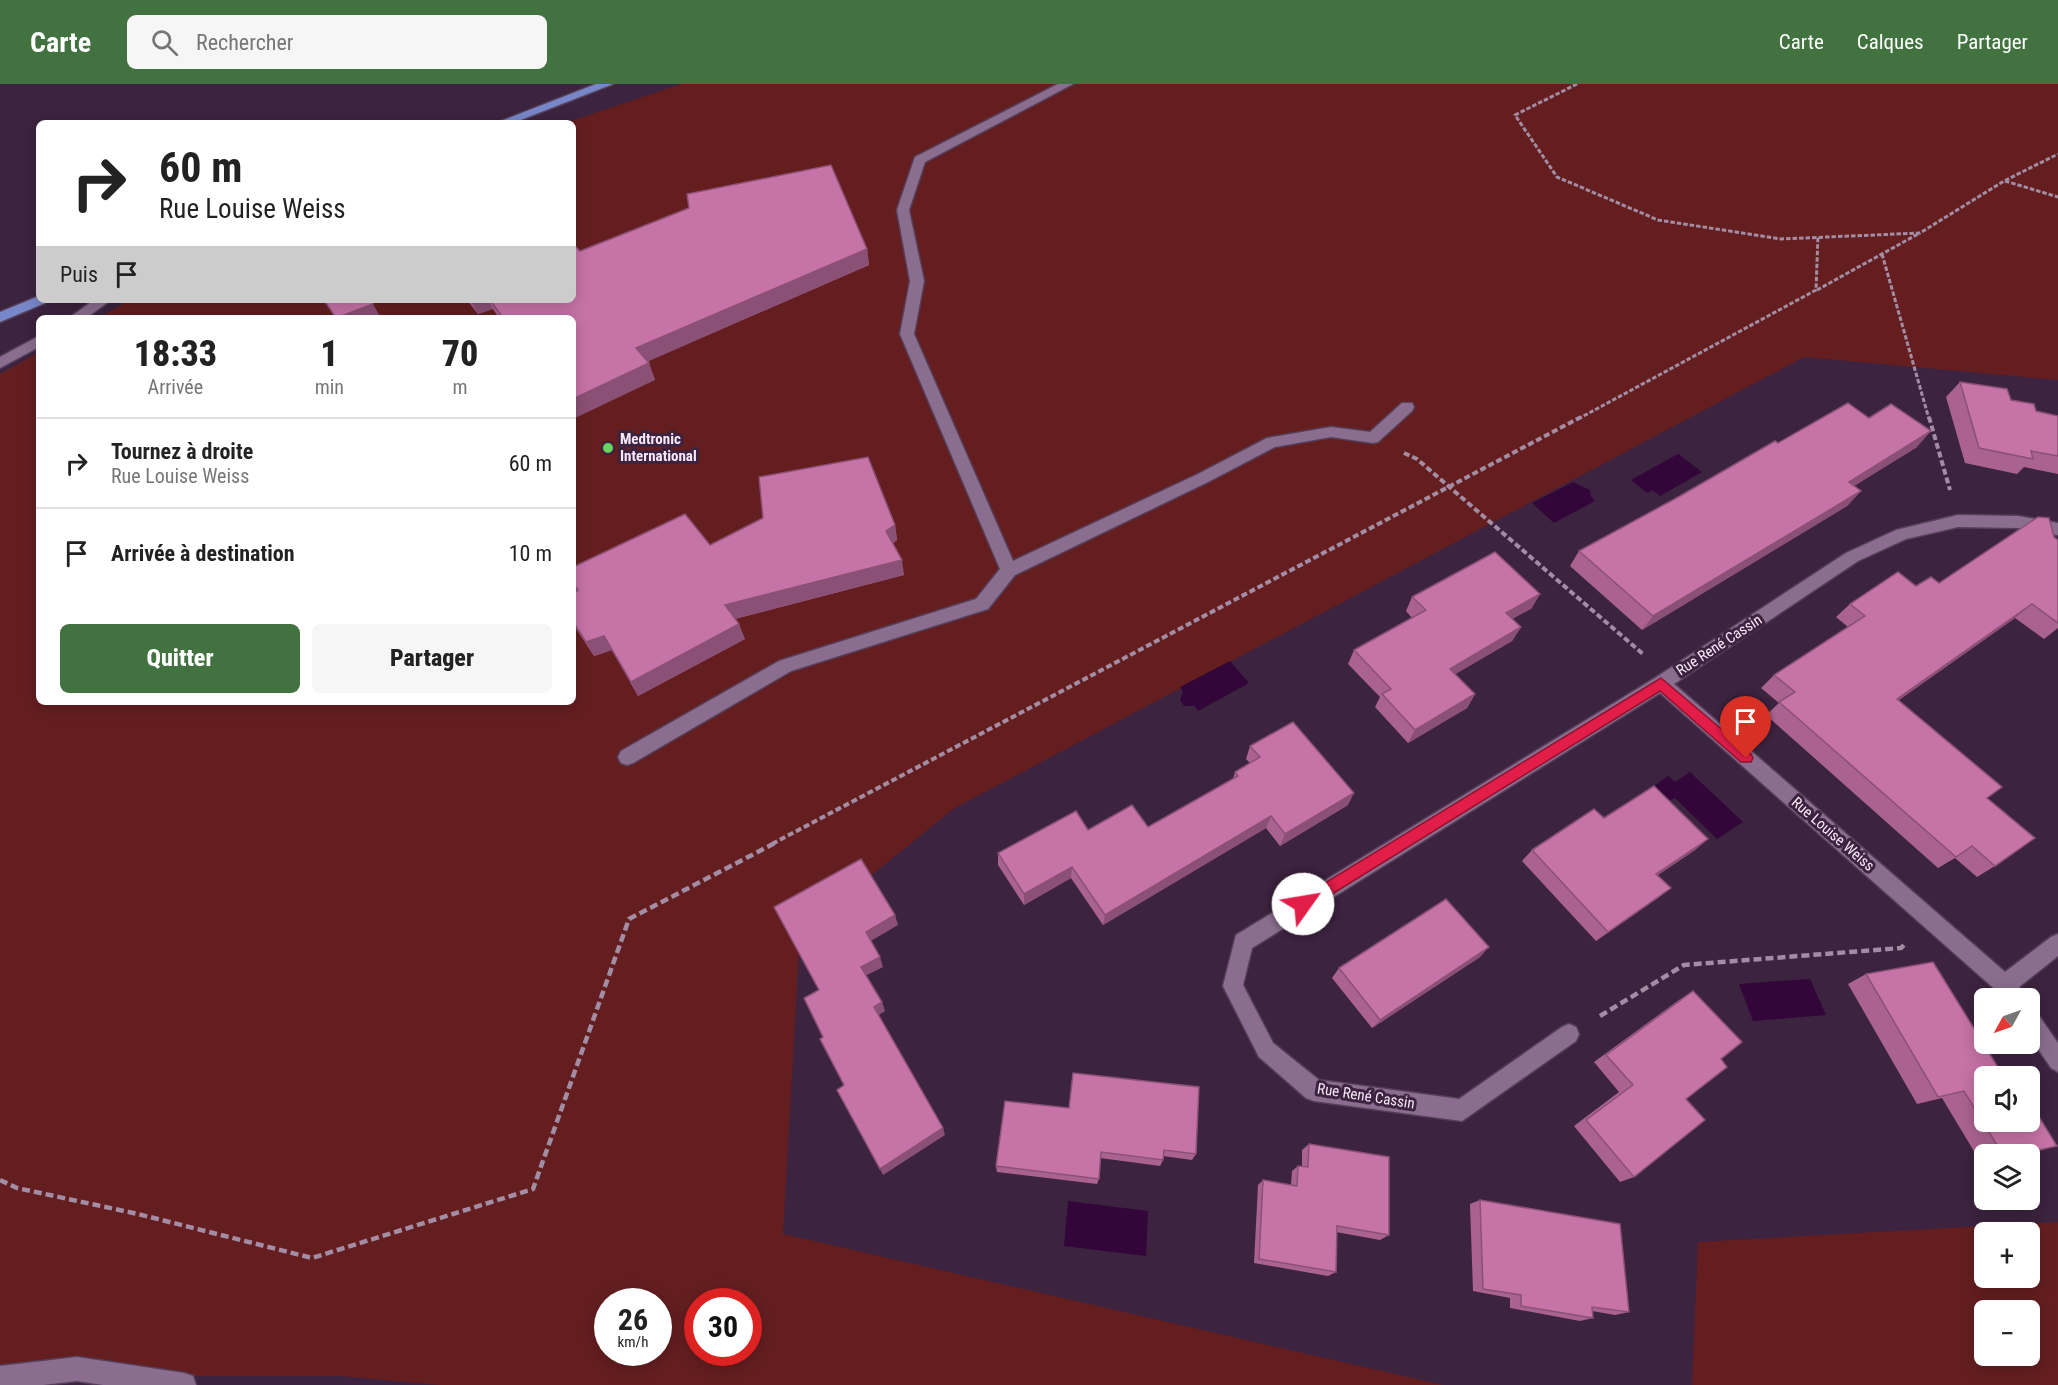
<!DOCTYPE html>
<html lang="fr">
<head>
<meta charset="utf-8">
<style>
	:root { --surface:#fff; --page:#f6f6f6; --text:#222; --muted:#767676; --line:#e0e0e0; --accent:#427240 }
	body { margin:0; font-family:"Roboto Condensed",sans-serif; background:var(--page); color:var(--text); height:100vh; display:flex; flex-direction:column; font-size:22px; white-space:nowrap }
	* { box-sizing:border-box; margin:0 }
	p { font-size:20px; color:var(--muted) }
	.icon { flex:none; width:33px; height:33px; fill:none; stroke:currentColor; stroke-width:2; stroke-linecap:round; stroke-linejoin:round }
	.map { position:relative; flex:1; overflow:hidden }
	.sheet { position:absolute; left:36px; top:231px; width:540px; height:390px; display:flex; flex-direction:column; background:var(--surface); border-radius:9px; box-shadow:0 3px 15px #0003 }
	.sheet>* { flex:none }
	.hud { position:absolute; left:36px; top:36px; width:540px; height:183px; border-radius:9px; box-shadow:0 3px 15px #0003; background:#fff; color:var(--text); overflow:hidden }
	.needle { width:39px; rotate:230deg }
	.fabs { position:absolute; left:1974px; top:904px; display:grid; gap:12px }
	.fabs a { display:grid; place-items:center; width:66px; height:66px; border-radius:9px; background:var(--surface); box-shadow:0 3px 15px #0003; font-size:30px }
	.speed { position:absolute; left:594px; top:1204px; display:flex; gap:12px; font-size:30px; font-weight:700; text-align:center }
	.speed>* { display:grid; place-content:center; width:78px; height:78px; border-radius:50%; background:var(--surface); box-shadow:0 3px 15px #0003; line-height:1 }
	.speed small { font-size:15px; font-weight:400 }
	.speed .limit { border:9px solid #d22; background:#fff; color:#111 }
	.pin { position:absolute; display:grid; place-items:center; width:51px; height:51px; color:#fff; margin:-62px -26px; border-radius:50% 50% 50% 0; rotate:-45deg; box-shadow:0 0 6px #0007 }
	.pin .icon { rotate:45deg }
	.me { position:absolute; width:66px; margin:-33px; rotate:58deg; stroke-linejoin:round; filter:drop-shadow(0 0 4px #0008) }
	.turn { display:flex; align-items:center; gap:21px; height:126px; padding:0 24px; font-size:27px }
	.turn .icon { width:78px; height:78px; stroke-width:2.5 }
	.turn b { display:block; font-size:42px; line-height:51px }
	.then { display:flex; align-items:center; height:57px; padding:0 24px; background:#0003; gap:12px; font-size:22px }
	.eta { display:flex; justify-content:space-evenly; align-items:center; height:102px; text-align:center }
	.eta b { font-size:36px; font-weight:800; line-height:42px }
	.cta { display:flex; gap:12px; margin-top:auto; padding:12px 24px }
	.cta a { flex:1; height:69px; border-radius:9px; background:var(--accent); color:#fff; font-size:24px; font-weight:800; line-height:69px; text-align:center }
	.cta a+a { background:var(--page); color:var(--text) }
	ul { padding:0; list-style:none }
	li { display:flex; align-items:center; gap:18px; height:90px; padding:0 24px; border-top:2px solid var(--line) }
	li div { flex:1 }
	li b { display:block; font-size:22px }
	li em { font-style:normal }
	header { display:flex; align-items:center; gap:36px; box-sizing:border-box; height:84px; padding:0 30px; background:var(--accent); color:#fff }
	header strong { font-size:28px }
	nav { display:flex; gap:33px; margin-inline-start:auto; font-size:21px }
	.search { width:420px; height:54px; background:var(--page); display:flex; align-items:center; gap:15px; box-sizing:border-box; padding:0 21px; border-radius:9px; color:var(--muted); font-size:22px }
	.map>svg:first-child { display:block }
</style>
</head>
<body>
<header>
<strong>Carte</strong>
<div class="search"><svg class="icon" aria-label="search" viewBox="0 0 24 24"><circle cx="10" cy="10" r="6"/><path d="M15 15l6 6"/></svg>Rechercher</div>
<nav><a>Carte</a><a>Calques</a><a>Partager</a></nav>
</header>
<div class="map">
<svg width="2058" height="1301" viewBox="0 0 2058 1301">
	<rect width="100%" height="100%" fill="#3c233f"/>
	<g fill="#641e20" fill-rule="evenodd">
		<path d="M681,0H2058V296L1804,273L953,725L800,849L783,1150L1443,1301H439L340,1292H0V290L39,268V618H573V234H99L130,216H573V39H565ZM608,1218H658V1269H608ZM698,1218H748V1269H698Z"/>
		<path d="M2058,1138V1301H1692L1698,1158ZM1984,1149H2030V1194H1984ZM1984,1227H2030V1272H1984Z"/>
	</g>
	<g fill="#320638">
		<path d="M1678,370L1702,388L1660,412L1652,406L1647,409L1631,396Z"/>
		<path d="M1573,398L1590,406L1591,412L1595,417L1554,439L1532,419Z"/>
		<path d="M1230,577L1249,599L1198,627L1195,622H1184L1180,616L1183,608L1180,603Z"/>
		<path d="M1690,688L1743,738L1717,755L1675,714L1670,716L1654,702L1668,692L1675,698Z"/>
		<path d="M1810,895L1826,931L1753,937L1739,900Z"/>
		<path d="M1068,1117L1148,1127L1146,1172L1064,1162Z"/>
	</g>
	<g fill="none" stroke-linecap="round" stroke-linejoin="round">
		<g stroke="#553f59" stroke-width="3">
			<g id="minor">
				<path d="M1058,0H1073L925,78L909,126L924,197L914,250L1013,477L1198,390L1267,354L1331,343L1370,348L1402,319H1412L1414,323L1412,327L1378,358L1373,359L1331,353L1275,363L1208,398L1015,491L988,525L791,587L633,679L627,681L621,679L618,673L621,667L779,577L976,515L1000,485L900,250L910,197L897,126L915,73Z"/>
				<path d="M94,216H111L86,234H69Z"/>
				<path d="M39,252V263L0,284V273Z"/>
				<path d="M1958,431L2018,432L2058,439V451L2018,444L1958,443L1906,455L1858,477L1674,600L2005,888L2051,853L2058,850V872L2019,903L2025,915H2003L1998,908L1660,609L1252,864L1243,901L1273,959L1319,996L1459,1015L1562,943L1569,940L1576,943L1579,950L1576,957L1462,1037L1314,1017L1306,1014L1259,973L1223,902L1236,851L1655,594L1846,469L1896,446Z"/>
				<path d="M2030,926L2037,929L2058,959V988L2051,984L2030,953Z"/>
				<path d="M77,1273L184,1289L193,1292L196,1301H103L77,1297L43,1301H0V1282Z"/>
			</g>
		</g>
		<g stroke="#553f59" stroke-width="3">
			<g id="major">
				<path d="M596,0H613L513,39H496Z"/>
				<path d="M39,212V216H47L45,219L0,238V228Z"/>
			</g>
		</g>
		<g stroke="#a28da4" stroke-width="3" stroke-dasharray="4.5 2" stroke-linecap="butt">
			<path d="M1577,0L1515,31L1557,93L1658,136L1781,155L1920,149L2004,97L2058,70"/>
			<path d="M2005,97L2058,113"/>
			<path d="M1882,170L1929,335"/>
			<path d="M1817,206L1918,150"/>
			<path d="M1578,335L1816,206L1818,152"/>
		</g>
		<g stroke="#a28da4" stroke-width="4" stroke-dasharray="6 3" stroke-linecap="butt">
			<path d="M1929,333L1950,406"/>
			<path d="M1404,369L1417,375L1643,570"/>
			<path d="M772,760L1581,333"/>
		</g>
		<g stroke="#a28da4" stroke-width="4.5" stroke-dasharray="8 4" stroke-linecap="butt">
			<path d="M1600,932L1684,881L1901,864L1904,861"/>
			<path d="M0,1096L17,1104L138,1130L312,1174L533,1105L629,835L775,759"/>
		</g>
		<use href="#minor" fill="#8b6e8f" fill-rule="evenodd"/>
		<use href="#major" fill="#7787c9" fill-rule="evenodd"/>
	</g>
	<g fill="#aa6390">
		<path d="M867,165L869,181L648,277L655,296L573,234H499L493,225L478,230L467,216H573L580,167Z"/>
		<path d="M1960,298L2011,316L2036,327L2058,332V390L2024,383L2017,390L1965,379L1946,313Z"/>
		<path d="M1778,359L1917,363L1854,402L1861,407L1847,422L1642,546L1570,482L1579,467Z"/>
		<path d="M895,441L897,456L893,459L904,491L735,535L745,555L638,612L612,566L594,572L573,540V510L575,508L573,505V483Z"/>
		<path d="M2054,453L2058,456V544L2044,555L2015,534L1899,616L1987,714L1995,782L1977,793L1955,774L1938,784L1766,631L1779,619L1761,604L1774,591L1848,543L1836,533L1850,520L1916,502L1939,499Z"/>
		<path d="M1412,513L1532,524L1512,535L1521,543L1512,557L1455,590L1475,610L1467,624L1408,659L1375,623L1380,613L1348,580L1354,566L1412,534L1406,527Z"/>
		<path d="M1250,662L1348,721L1280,762L1266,744L1103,841L1071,794L1024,821L998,781V769L1088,746L1148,743L1233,695L1235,688L1250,679L1246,675Z"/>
		<path d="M1604,734L1708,755L1695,766L1658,791L1671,804L1658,814L1596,857L1522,777L1532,766Z"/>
		<path d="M1480,873L1372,944L1332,894L1339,884Z"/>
		<path d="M1866,890L1984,993L2057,1062L2022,1071H1984V1079H1981L1942,1014L1917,1020L1848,900Z"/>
		<path d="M1693,907L1721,975L1686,1015L1634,1093L1620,1098L1574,1042L1619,1008L1594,978L1679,916Z"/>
		<path d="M1005,1017L1196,1070L1192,1076L1163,1072V1076L1160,1082L1100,1074L1099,1095L1097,1100L997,1088L996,1082Z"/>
		<path d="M1309,1060L1389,1151L1380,1156L1336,1148V1188L1328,1192L1254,1179L1258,1101L1263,1096L1291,1101L1292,1087L1298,1082H1302V1066Z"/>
		<path d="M1480,1116L1629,1228L1615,1231L1592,1227L1593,1234L1580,1237L1510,1224V1214L1473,1207L1470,1120Z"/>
	</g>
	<g fill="#8b5075">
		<path d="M867,165L869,181L642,280L636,264Z"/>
		<path d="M471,216H488L493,225L478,230Z"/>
		<path d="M373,220L381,234H337Z"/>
		<path d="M649,279L655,296L573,335V315Z"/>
		<path d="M1931,347L1917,363L1836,413L1849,398Z"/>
		<path d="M1861,407L1847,422L1642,546L1653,532Z"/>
		<path d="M895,441L897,456L889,463L886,447Z"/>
		<path d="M902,476L904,491L730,536L725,521Z"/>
		<path d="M1540,510L1532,524L1498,543L1506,529Z"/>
		<path d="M2032,520L2015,534L1882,628L1897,615Z"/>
		<path d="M739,540L745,555L638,612L631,598Z"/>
		<path d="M1521,543L1512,557L1442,598L1450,585Z"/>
		<path d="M604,552L612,566L594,572L586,558Z"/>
		<path d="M1475,610L1467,624L1408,659L1415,646Z"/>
		<path d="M1354,709L1348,721L1280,762L1285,750Z"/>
		<path d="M1271,732L1266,744L1103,841L1105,831Z"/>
		<path d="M1708,755L1695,766L1644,800L1656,790Z"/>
		<path d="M1072,783L1071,794L1024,821V810Z"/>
		<path d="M1671,804L1658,814L1596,857L1608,848Z"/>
		<path d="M895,831L898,841L869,858L866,848Z"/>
		<path d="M1489,863L1480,873L1372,944L1380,936Z"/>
		<path d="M880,873L883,883L865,892L861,883Z"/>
		<path d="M882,918L885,927L877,932L874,923Z"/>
		<path d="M943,1044L945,1051L883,1091L880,1085Z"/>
	</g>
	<g fill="#c673a7" stroke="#8b5075" stroke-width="1.5">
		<path d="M831,81L867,165L636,264L649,279L573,315V234H503L490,216H573V160L580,167L689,124L687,110Z"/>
		<path d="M324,216H370L373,220L336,234Z"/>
		<path d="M1960,298L2007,305L2011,316L2034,320L2036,327L2058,332V372L2031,367L2033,375L1979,364Z"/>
		<path d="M1848,319L1869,334L1891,320L1931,347L1849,398L1861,407L1653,532L1579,467L1680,412L1775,357L1778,359Z"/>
		<path d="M868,373L895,441L886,447L902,476L725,521L739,540L631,598L604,552L586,558L573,538V510L578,506L573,500V483L685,430L710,461L763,434L759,393Z"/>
		<path d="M2038,433L2049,434L2054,453L2058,456V539L2032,520L1897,615L2002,703L1987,714L2035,754L1995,782L1972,762L1956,773L1779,618L1795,608L1774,591L1865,532L1850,520L1898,488L1916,502L1931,493L1939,499Z"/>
		<path d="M1495,468L1540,510L1506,529L1521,543L1450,585L1475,610L1415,646L1382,610L1391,605L1354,566L1426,526L1412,513Z"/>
		<path d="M1293,638L1354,709L1285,750L1271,732L1105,831L1072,783L1024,810L998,769L1076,727L1088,746L1132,721L1148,743L1238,692L1235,688L1260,673L1250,662Z"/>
		<path d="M1654,702L1708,755L1656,790L1671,804L1608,848L1532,766L1594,725L1604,734Z"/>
		<path d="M861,775L895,831L866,848L880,873L861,883L882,918L874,923L943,1044L880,1085L837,1006L844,1001L820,955L823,953L804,914L819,906L774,823Z"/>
		<path d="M1446,815L1489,863L1380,936L1339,884Z"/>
		<path d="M1933,878L2004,993H1984V1038H2030V1018L2057,1062L2016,1071H2003L1964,1007L1938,1013L1866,890Z"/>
		<path d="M1693,907L1742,958L1721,975L1727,983L1686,1015L1705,1036L1634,1093L1586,1036L1633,1001L1606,971Z"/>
		<path d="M1073,989L1199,1003L1196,1070L1164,1066L1163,1076L1101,1068L1099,1095L996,1082L1005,1017L1069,1024Z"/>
		<path d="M1309,1060L1389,1073V1151L1337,1142L1336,1188L1259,1175L1263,1096L1297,1102L1298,1082L1308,1083Z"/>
		<path d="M1480,1116L1620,1140L1629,1228L1592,1223L1593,1234L1521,1222V1211L1483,1205Z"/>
	</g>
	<path fill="#e11d48" stroke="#92132f" stroke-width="1.5" d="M1661,594L1751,670L1753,674L1751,678H1741L1660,607L1308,825L1303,827L1297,825L1295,820L1297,816Z"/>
	<circle fill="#69d464" stroke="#3c233f" stroke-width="2" cx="608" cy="364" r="6"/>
	<g text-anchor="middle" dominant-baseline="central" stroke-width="6" stroke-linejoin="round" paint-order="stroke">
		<g font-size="15" font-weight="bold" fill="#f8e7f9" stroke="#3c233f" text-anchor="start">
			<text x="620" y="355">Medtronic<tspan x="620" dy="17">International</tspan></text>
		</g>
		<g font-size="15" fill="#f8e7f9" stroke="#3c233f">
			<text transform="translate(1719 561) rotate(-33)">Rue René Cassin</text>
			<text transform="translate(1833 750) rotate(41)">Rue Louise Weiss</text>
			<text transform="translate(1366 1012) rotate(9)">Rue René Cassin</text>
		</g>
	</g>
</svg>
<div class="fabs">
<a><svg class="needle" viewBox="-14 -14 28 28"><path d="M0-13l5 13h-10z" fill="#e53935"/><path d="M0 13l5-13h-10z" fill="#767676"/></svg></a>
<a><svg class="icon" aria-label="sound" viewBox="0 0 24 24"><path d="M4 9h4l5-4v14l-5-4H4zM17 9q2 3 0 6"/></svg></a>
<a><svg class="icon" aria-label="layers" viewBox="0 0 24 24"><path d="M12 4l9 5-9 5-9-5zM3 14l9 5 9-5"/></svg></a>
<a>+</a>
<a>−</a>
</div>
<div class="speed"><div>26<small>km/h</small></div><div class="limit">30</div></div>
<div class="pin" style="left:1746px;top:674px;background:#d93025"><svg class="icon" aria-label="arrive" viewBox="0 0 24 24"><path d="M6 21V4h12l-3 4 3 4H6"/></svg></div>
<svg class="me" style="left:1303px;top:820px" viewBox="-20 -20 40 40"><circle r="19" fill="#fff"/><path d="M0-13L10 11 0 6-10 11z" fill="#e11d48"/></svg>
<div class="hud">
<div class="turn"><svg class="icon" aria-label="right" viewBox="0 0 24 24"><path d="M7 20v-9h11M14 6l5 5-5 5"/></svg><div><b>60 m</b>Rue Louise Weiss</div></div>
<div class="then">Puis<svg class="icon" aria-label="arrive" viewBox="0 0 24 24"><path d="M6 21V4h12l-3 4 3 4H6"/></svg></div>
</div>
<section class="sheet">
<div class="eta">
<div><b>18:33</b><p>Arrivée</p></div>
<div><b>1</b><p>min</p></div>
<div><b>70</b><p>m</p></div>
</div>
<ul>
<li><svg class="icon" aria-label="right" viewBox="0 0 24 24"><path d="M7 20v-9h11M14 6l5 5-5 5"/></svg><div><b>Tournez à droite</b><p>Rue Louise Weiss</p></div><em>60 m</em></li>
<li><svg class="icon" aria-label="arrive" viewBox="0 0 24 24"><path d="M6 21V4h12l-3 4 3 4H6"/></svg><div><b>Arrivée à destination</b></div><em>10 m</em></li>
</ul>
<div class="cta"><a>Quitter</a><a>Partager</a></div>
</section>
</div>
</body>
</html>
